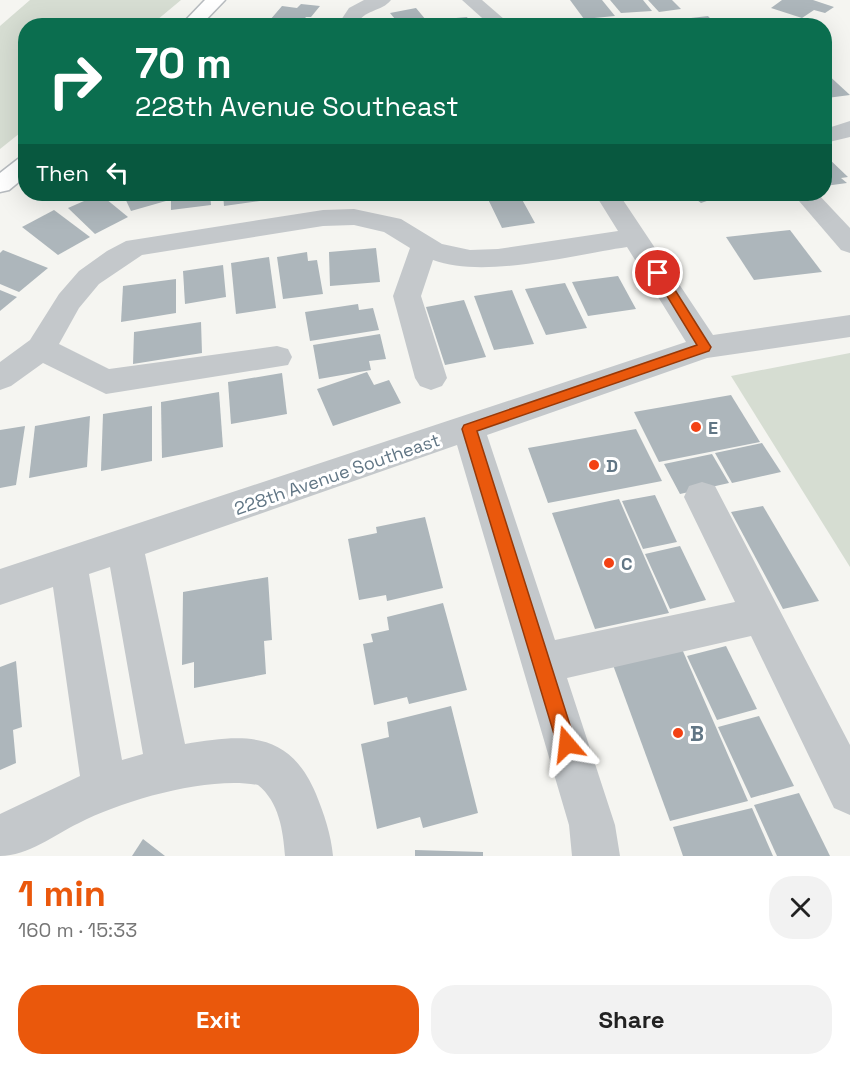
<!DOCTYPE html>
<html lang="en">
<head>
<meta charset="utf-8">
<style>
	:root { --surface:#fff; --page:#f2f2f2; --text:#222; --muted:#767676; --accent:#ea580c }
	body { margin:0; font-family:"Space Grotesk",sans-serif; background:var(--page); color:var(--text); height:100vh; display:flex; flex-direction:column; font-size:22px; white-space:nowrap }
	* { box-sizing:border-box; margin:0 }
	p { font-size:20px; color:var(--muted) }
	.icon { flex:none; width:33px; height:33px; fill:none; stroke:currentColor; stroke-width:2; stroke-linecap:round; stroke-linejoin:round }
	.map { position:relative; height:856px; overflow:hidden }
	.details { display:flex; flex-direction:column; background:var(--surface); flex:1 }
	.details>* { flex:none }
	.hud { position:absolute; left:18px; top:18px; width:814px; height:183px; border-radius:24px; box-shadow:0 6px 24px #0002; background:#0b6e4f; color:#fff; overflow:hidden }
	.pin { position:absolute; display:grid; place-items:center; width:51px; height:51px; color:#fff; margin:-26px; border:3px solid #fff; border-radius:50%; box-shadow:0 2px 6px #0007 }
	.me { position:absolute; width:66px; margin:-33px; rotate:343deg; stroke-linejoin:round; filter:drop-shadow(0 0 4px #0008) }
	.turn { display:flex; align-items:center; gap:21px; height:126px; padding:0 18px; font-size:27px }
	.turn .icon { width:78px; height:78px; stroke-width:2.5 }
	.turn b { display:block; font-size:42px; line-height:51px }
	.then { display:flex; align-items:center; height:57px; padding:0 18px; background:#0003; gap:12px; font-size:22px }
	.round { display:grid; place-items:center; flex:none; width:63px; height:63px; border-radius:24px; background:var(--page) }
	.headline { display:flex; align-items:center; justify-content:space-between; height:102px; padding:0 18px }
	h1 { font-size:36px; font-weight:800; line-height:45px; color:var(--accent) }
	.primary-button { display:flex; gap:12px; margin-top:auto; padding:12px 18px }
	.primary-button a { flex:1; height:69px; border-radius:24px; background:var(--accent); color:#fff; font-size:24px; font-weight:800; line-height:69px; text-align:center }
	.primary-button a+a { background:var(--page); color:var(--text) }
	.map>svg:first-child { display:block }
</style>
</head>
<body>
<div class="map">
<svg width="850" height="856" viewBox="0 0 850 856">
	<rect width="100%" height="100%" fill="#f5f5f1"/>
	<g fill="#d6ddd2">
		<path d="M30,0H181L151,25L26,26L25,129L0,149V26Z"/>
		<path d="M850,353V567L731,376Z"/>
	</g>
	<g fill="#adb6bb">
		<path d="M570,0H602L615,16L584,19Z"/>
		<path d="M610,0H643L652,11L621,13Z"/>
		<path d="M648,0H672L681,9L659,12Z"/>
		<path d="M782,0H813L834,7L825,13L814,10L802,18L771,8Z"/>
		<path d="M301,4L320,6L311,17H306L300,24L270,20L282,6L297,8Z"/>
		<path d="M416,8L431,26H385L382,21L395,19L390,13Z"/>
		<path d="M708,16L717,26H679L674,20Z"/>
		<path d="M467,17L472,26H436L434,20Z"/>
		<path d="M825,72L850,95L827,98L825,96Z"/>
		<path d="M825,155L848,177L841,178L847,183L825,186Z"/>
		<path d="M100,194L128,217L95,234L68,208Z"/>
		<path d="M123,194H162L166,201L131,211Z"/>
		<path d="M171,194H210L211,205L171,210Z"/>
		<path d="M223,194H259L260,201L224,206Z"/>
		<path d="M266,194H301V196L267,201Z"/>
		<path d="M394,194H430L431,196L397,201Z"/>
		<path d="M441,194H519L535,223L502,228L486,195L444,201Z"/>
		<path d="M689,194H727L701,203Z"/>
		<path d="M54,210L90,237L58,255L22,227Z"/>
		<path d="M790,230L822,272L754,280L726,237Z"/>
		<path d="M376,248L380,282L330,286L329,252Z"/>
		<path d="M3,250L48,268L19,292L0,284V253Z"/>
		<path d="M307,252L308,261L317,260L323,294L283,299L277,257Z"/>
		<path d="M269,257L276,308L236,314L231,263Z"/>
		<path d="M223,265L226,297L185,304L183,271Z"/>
		<path d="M618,276L636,309L588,316L572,282Z"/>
		<path d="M176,279V313L121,322L123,286Z"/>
		<path d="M565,283L587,328L546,335L525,289Z"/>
		<path d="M0,290L17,297L0,311Z"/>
		<path d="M512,290L534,344L494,350L474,296Z"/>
		<path d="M464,300L486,357L445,365L426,307Z"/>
		<path d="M358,304L359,310L373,308L379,330L310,341L305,312Z"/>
		<path d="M201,322L202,353L133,364L134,332Z"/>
		<path d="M380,334L386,359L369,361L371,370L319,379L313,345Z"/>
		<path d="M367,372L374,385L389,380L401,403L333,426L317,389Z"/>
		<path d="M282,373L287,414L231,424L228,382Z"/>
		<path d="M219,392L223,447L162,458L161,402Z"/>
		<path d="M731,395L760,442L659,462L634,412Z"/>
		<path d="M152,406V461L101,471L103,414Z"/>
		<path d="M90,416L87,467L29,478L35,426Z"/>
		<path d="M25,426L16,485L0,488V430Z"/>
		<path d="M636,429L662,481L548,503L528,448Z"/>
		<path d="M762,443L781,472L732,483L715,453Z"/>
		<path d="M712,454L729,483L680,494L664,464Z"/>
		<path d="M655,495L677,542L643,549L622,501Z"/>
		<path d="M619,499L669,613L595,629L552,513Z"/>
		<path d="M763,506L819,601L783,609L731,512Z"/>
		<path d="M425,517L443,588L387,601L386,595L359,600L348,539L377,533L376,527Z"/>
		<path d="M680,546L706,600L670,609L645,554Z"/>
		<path d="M268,577L272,640L264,641L266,674L194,688V662L182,665L183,592Z"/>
		<path d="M443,603L467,690L409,704L407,697L374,705L363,644L373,642L371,634L389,630L387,617Z"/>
		<path d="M726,646L757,709L717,720L687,656Z"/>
		<path d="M682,649L748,801L670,821L613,665Z"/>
		<path d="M16,661L22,727L13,730L16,763L0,770V667Z"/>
		<path d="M451,706L478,813L423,828L420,817L377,829L361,744L389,737L387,722Z"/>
		<path d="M759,716L794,786L751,798L718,727Z"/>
		<path d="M799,793L830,856H777L754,805Z"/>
		<path d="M752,808L773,856H683L673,827Z"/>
		<path d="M143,839L165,856H132Z"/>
		<path d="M415,850L483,852V856H415Z"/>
	</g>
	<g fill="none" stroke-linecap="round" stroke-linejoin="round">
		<g stroke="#b7bbbf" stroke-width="3">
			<g id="major">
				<path d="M205,0H225L200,26H180Z"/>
				<path d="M26,157V176L9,190L0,192V173L18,159Z"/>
			</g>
		</g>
		<g fill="#c4c8cb" fill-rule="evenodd">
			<path d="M364,0H391C382,12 363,9 356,26H337L349,8Z"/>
			<path d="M462,0H482L512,26H491Z"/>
			<path d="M850,121V137L825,143V129Z"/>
			<path d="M595,194H619L713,335L850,315V337L707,358L487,435L555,640L735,602L684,497L689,486L702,482L715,486L850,745V815L834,808L751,636L567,678L615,825L620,856H572L569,825L457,445L145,554L185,744C245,734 289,730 316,794C324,814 331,834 333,856H285C283,830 279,802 258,785C208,776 124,800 79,823C54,835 28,856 0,856V814L80,776L53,587L0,605V569L686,342L627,247C573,255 484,279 433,260L421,296L447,378L442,386L431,390L420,386L415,378L393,296L410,248L384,232L354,225L323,226L142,255L99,284L79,308L59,344L109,369L277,346L288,349L292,357L288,365L106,394L43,363L11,386L0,390V362L30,340L59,294L79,271L107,251L126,241L323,210L354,209L401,219L442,244L470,250L498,249L618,231ZM110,567L143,754L122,760L89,574Z"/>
			<path d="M793,194H818L850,228V253L841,250Z"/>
		</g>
		<use href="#major" fill="#fff" fill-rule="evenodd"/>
	</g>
	<path fill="#ea580c" stroke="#983908" stroke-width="1.5" d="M658,270L663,271L709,344L711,347L709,351L477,431L576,744L573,751L567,753L560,751L557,744L462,429L464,425L697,345L653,273Z"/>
	<g fill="#f34113" stroke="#fff" stroke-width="2">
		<circle cx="696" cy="427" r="6"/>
		<circle cx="594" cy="465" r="6"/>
		<circle cx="609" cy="563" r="6"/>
		<circle cx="678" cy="733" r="6"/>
	</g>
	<g text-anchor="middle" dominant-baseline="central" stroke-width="6" stroke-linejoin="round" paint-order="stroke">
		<g font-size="18" font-weight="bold" fill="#617685" stroke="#fff" text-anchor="start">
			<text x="708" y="427">E</text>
			<text x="606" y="465">D</text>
			<text x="621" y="563">C</text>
		</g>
		<g font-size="18" fill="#617685" stroke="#fff">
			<text transform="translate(337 474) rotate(-19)">228th Avenue Southeast</text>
		</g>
		<g font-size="21" font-weight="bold" fill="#617685" stroke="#fff" text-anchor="start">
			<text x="690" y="733">B</text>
		</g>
	</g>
</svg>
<div class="pin" style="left:658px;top:273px;background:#d93025"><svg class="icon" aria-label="arrive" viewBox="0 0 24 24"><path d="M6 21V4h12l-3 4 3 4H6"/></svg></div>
<svg class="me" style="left:567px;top:744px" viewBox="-20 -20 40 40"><path d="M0-17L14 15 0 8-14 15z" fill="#ea580c" stroke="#fff" stroke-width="4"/></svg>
<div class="hud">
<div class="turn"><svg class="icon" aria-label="right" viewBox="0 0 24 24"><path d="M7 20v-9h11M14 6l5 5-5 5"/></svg><div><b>70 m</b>228th Avenue Southeast</div></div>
<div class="then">Then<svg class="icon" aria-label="left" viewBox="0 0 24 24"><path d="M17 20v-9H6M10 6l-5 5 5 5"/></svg></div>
</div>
</div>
<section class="details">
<div class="headline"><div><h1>1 min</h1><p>160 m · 15:33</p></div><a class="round"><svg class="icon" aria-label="close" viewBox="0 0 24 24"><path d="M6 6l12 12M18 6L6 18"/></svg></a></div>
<div class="primary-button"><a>Exit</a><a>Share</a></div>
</section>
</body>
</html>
